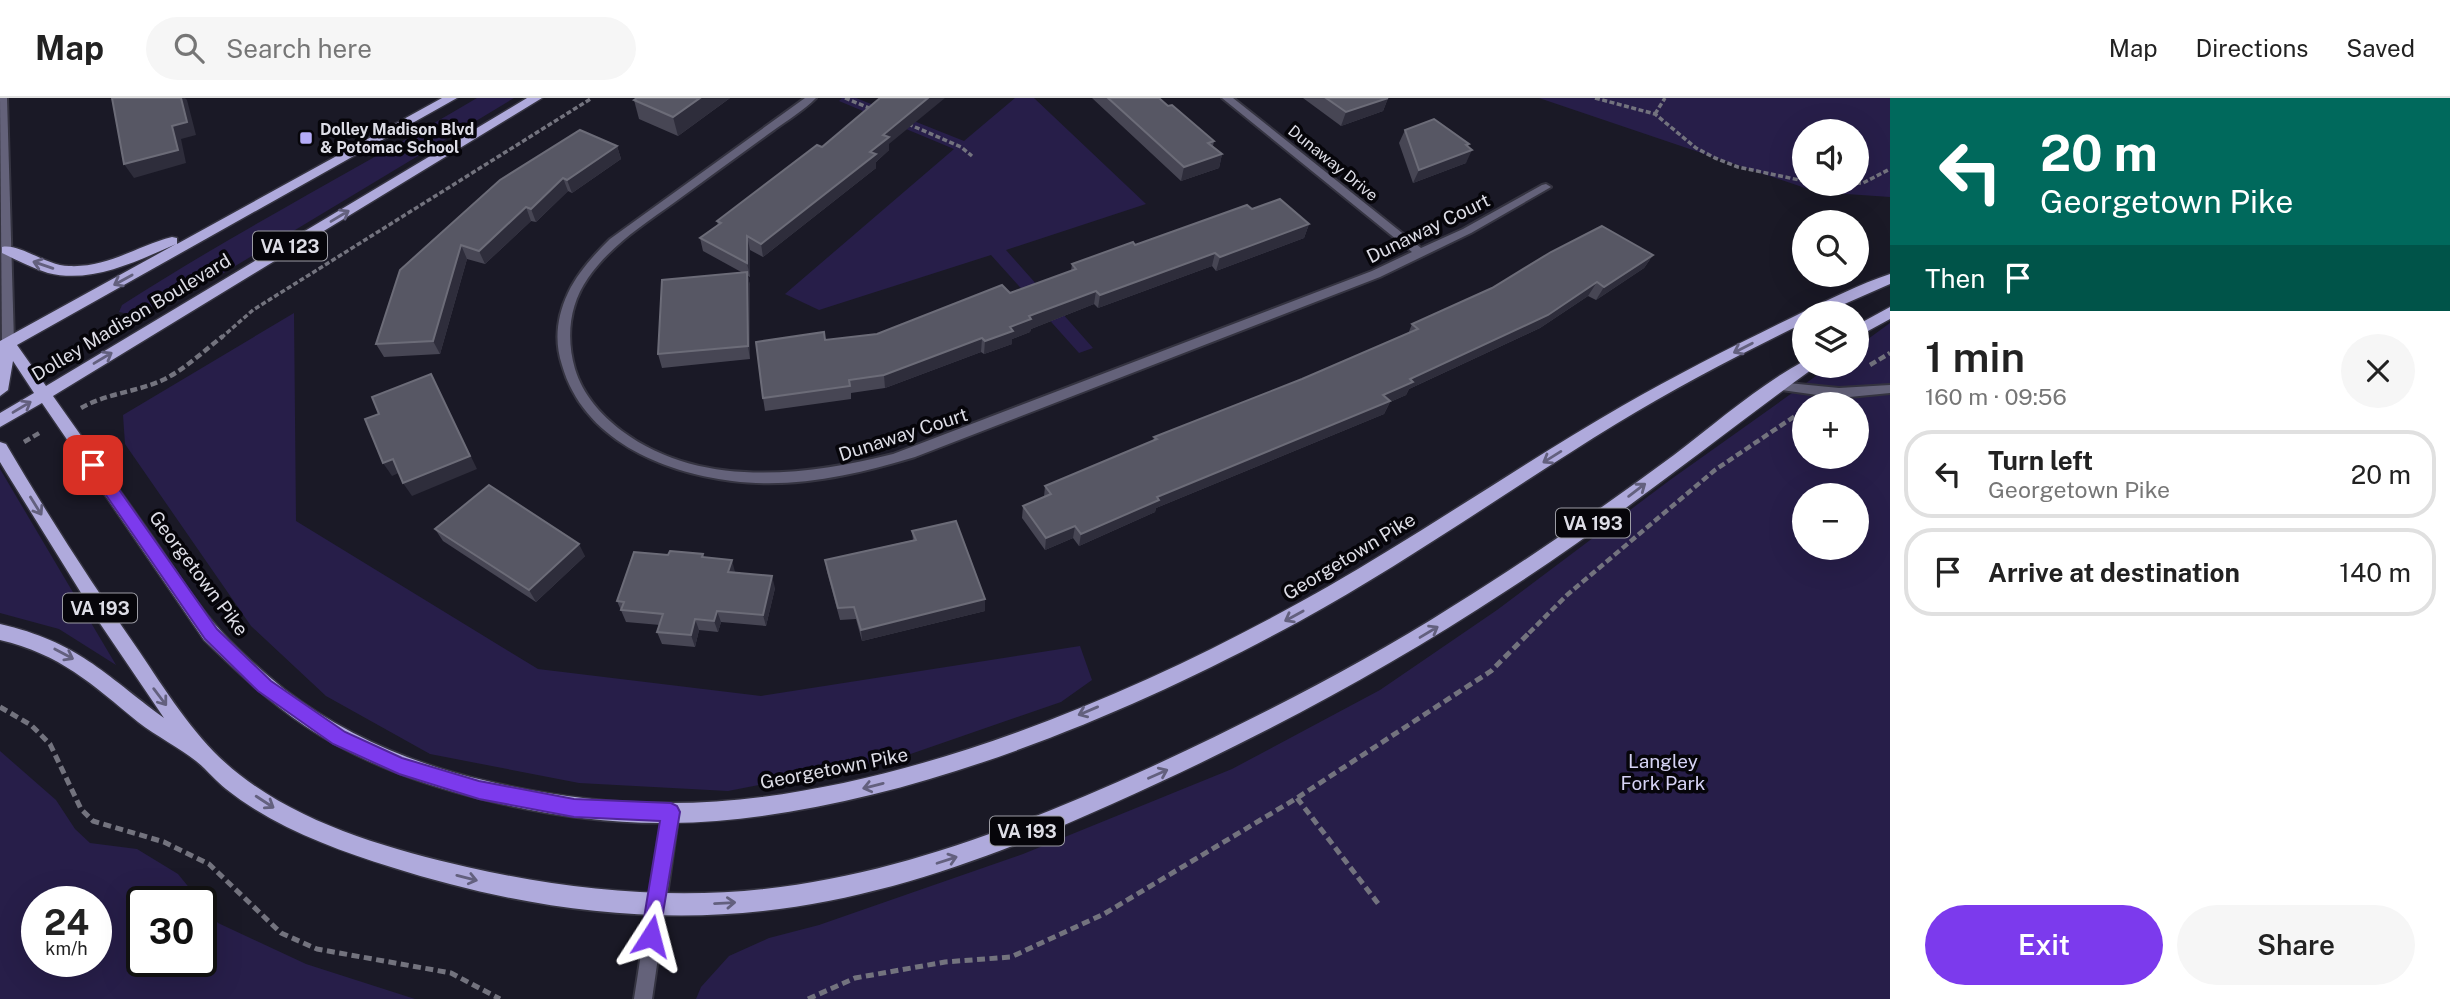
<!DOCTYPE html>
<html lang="en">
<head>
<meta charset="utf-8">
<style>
	:root { --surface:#fff; --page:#f6f6f6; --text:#222; --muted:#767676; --line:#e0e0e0; --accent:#7c3aed }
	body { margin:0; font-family:"Public Sans",sans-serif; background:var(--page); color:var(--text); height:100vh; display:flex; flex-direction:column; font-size:26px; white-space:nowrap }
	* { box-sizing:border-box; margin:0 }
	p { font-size:23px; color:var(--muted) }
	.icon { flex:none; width:38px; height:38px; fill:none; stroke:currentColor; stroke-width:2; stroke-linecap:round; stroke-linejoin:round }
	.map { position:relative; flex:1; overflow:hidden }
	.side { display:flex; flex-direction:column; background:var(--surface); width:560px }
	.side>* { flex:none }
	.banner { background:#00695c; color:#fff; overflow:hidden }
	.fabs { position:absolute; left:1792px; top:21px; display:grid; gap:14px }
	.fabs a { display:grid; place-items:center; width:77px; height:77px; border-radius:50%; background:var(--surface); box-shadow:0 7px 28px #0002; font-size:35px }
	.speed { position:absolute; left:21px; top:788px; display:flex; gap:14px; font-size:35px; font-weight:700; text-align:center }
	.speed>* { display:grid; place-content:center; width:91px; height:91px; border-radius:50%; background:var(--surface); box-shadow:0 7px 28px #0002; line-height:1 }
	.speed small { font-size:18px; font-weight:400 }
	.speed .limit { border:4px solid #111; border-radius:10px; background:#fff; color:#111 }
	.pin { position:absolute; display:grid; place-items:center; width:60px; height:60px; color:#fff; margin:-30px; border-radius:14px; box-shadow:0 4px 10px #0006 }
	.me { position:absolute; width:77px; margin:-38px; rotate:9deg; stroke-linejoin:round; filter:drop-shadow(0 0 5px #0008) }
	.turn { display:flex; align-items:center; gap:24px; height:147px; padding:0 35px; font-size:32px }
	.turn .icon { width:91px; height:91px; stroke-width:2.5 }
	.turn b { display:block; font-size:49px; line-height:60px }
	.then { display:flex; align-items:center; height:66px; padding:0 35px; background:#0003; gap:14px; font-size:26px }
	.round { display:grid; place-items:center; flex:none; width:74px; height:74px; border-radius:37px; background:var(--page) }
	.headline { display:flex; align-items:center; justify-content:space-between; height:119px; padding:0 35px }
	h1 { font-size:42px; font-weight:600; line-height:52px }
	.primary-button { display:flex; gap:14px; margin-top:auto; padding:14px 35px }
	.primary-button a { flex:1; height:80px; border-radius:42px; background:var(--accent); color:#fff; font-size:28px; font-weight:600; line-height:80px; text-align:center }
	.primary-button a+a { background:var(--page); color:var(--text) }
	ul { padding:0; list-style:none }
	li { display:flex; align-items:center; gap:21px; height:88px; margin:0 14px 10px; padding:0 21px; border:4px solid var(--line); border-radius:28px }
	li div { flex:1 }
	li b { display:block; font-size:26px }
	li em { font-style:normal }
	header { display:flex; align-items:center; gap:42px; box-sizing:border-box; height:98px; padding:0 35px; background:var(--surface); border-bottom:2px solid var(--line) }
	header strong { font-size:33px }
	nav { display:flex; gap:38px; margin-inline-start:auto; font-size:24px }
	.search { width:490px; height:63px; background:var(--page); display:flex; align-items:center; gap:18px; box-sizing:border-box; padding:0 24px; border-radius:38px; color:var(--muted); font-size:26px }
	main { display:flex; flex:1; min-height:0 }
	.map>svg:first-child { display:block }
</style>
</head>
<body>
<header>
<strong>Map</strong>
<div class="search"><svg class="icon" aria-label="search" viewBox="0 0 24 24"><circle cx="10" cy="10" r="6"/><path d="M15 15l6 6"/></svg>Search here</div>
<nav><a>Map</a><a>Directions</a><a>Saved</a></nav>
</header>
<main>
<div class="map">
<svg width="1890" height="901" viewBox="0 0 1890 901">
	<rect width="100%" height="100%" fill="#1a1926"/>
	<g fill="#271e49" fill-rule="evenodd">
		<path d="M477,0H514L222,176L148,211L129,216L119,214L122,207C237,133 359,70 477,0Z"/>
		<path d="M842,0H856L964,43L1015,0H1034L1146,106L1006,152L1093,250L1079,255L991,157L819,212L785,196L954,51L839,3Z"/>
		<path d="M1539,0H1890V99L1817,94ZM1804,33H1857V86H1804Z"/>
		<path d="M294,215L296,423L538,571L761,598L1080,548L1092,582L1061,604L899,660L728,693L579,685L430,656L326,598L251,528L125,346L123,317Z"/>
		<path d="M1890,225V901H696L701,889L729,858L769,840L819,827L1023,756L1232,671L1380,592L1497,512L1670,382L1830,268H1857V249ZM1804,306H1857V359H1804ZM1804,397H1857V450H1804Z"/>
		<path d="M0,371L116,567L59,531L0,515Z"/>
		<path d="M0,653L56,702L75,731L90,745L137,751L178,776L200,803H142V863H201V804L218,825L306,866L415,901H0ZM37,803H96V863H37Z"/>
	</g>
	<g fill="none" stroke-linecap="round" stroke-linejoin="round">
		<g stroke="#353441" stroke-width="4">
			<path id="lane" d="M1778,284L1839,290L1890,287V295L1839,300L1774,291L1772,288L1774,285Z"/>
		</g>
		<g stroke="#353441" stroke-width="4">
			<g id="street">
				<path d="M0,0H7L14,245L8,249L2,245Z"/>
				<path d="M805,0H816C804,12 788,22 774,32C741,56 708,80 675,104C643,127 611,147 588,180C569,207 566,240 575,271C583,297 601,317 622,333C700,391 805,378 893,356L1372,173L1412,154L1222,0H1233L1421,150L1463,131L1542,87L1546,86L1551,89L1471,135L1380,179L915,359C855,377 794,391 732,383C661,374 583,341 562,267C554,243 557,218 568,195C578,174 594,157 610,141Z"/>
				<path d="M671,706L677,708L679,714L652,901H634L663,714L665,708Z"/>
			</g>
		</g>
		<g stroke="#353441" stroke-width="3">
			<g id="primary">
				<path d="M442,0H457L17,247L46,288L527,0H542L53,298C86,345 119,391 152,438C174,469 195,505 221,533C240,554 262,573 284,591C344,637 413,666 487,683C546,697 606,705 667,705C902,706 1188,576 1386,454C1465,406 1542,354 1622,308C1681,274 1742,244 1803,214C1830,201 1860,186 1890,176V186L1824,215H1804V225C1740,256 1677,289 1616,326C1510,391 1409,463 1300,523C1119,622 878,722 670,725C608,726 546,717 485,702C423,687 359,664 305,628C268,603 236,573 204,542L42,305L0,329V315L34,295L13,263L8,292L0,298V243L176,146C137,163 92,186 48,175C32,170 17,162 2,155V149C19,145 47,168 69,168C107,170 137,148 172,139L177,140V146Z"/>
				<path d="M1890,209V221L1857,239V227Z"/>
				<path d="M1804,263V268H1814L1811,272C1710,345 1612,425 1506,493C1381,575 1249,645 1112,706C1001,756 885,800 763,813C638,827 510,807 391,769C334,751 274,729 226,691C216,683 207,672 196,663C180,650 156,638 138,624C92,586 60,556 0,542V526C78,544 103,575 164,620L101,527L6,374L0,364V344L6,346C47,416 92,486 139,553C168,596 198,645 240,677C304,727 389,751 467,769C564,791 665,802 764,791C900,776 1027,725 1151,669C1254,621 1357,569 1453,508C1529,461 1602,410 1674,357C1716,325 1758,288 1804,263Z"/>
			</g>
		</g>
		<g stroke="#73737e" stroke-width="3.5" stroke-dasharray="5 2.5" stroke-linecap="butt">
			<path d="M845,0L874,12"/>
			<path d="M1595,0L1655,16L1696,50L1715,60L1738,69L1804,83"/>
			<path d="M1655,16L1665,0"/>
			<path d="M908,26L961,49L972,58"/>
			<path d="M1826,86L1863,85L1890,71"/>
			<path d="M221,240L253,212L592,0"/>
		</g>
		<g stroke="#73737e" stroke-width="4.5" stroke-dasharray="7 3.5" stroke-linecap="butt">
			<path d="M1870,267L1890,255"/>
			<path d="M81,310C107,295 138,294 165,281C186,270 204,253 223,238"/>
			<path d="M24,344L41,334"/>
			<path d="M1529,535L1567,497L1715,372L1801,314"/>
		</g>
		<g stroke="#73737e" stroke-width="5" stroke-dasharray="8 4.5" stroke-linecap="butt">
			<path d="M0,609L31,627L50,646L81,711L93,723L164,744L209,766L281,835L317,851L451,875L500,901"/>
			<path d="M1297,700L1380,808"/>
			<path d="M808,901L855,880L945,864L1011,859L1104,816L1297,700L1491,573L1530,534"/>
		</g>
		<use href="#lane" fill="#64627a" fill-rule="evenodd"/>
		<use href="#street" fill="#64627a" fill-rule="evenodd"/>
		<use href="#primary" fill="#afaadc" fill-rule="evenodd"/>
	</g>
	<g fill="#474654">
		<path d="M637,0H730L678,38L639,21L634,2Z"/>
		<path d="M1092,0H1159L1214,43L1213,48L1222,56L1219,70L1181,83Z"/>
		<path d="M1303,0H1388L1383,13L1341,28Z"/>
		<path d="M1405,32L1468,49L1466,65L1413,85L1399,45Z"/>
		<path d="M889,46V52L876,64V70L763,159L750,152V179L748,178L750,188V261L662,270L658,256L743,175L703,153L700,140L718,127L717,123Z"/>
		<path d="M617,48L621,61L572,95L568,93L536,124L531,123L485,166L467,161L440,256L384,259L376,246L500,82Z"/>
		<path d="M1252,111L1309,126L1304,140L1216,173L1212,168L1098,210L1094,206L1031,231L1030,234L1012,241V246L984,256L981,254L885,290L851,295V301L765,313L763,300L825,242L877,236L1010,195L1071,173L1072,166Z"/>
		<path d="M1653,157L1644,170L1596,202L1588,198L1540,230L1409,291L1406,297L1390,304L1384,316L1156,410L1155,414L1079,448L1073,440L1045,452L1022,420L1023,408L1044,399L1045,388L1153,343L1154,339L1302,281L1408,236L1412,226Z"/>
		<path d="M435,431L585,458L536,504L443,443Z"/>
		<path d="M912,433L985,501V513L862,543L856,521L840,522L827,474L825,462L913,442Z"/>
		<path d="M703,456L704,459L735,474V475L775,490L766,528L721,524L718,534L699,532L695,549L662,546L657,534L660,527L626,524L617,503L668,457Z"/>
	</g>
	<g fill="#2e2d3b">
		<path d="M181,0H185L187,2L196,37L181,41L186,65L134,80L124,66Z"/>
		<path d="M700,0H730L678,38L673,19Z"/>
		<path d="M928,0H945L889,46V52L876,64V70L763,159L761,146L870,54L883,37Z"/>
		<path d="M1388,0L1383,13L1341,28L1346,14Z"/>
		<path d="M1469,46L1465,54L1472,52L1466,65L1413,85L1419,72Z"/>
		<path d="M617,48L621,61L572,95L567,82Z"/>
		<path d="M1222,56L1219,70L1181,83L1184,69Z"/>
		<path d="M563,80L568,93L536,124L531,111Z"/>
		<path d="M526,109L531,123L485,166L479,153Z"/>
		<path d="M1309,126L1304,140L1216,173L1220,159Z"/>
		<path d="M747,138L750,152V179L747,165Z"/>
		<path d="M461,147L467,161L440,256L433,243Z"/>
		<path d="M1215,155L1212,168L1098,210L1100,197Z"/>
		<path d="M1653,157L1644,170L1596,202L1604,189Z"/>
		<path d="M747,174L750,188V261L748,248Z"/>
		<path d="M1597,184L1588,198L1540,230L1409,291L1406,297L1390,304L1384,316L1156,410L1155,414L1079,448L1081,436L1157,399L1383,297L1410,281Z"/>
		<path d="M1096,193L1094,206L1031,231L1030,234L1012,241V246L984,256L985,243L1010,229L1029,218Z"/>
		<path d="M982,240L981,254L885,290L884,277Z"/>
		<path d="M431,276L477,371L412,398L403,385Z"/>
		<path d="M393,361L401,374L392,378L383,365Z"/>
		<path d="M1075,428L1073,440L1045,452L1046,440Z"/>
		<path d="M579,446L585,458L536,504L529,492Z"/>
		<path d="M732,462L735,474L732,486L728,474Z"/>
		<path d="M772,478L775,490L766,528L763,517Z"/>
		<path d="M985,501V513L862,543L861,532Z"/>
		<path d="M717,513L721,524L718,534L714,523Z"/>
		<path d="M695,521L699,532L695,549L691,537Z"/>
	</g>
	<g fill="#575764" stroke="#6c6c78" stroke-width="2">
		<path d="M112,0H181L187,24L172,28L178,52L124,66Z"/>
		<path d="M637,0H700L673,19L634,2Z"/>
		<path d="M880,0H928L883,37L889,39L870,54L876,56L761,146L747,138V165L700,140L721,125L717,123L817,47L822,49Z"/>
		<path d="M1108,0H1159L1168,8L1172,7L1214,43L1208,45L1222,56L1184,69Z"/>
		<path d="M1326,0H1388L1346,14Z"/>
		<path d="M1434,21L1469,46L1466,47L1472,52L1419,72L1405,32Z"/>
		<path d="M580,32L617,48L567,82L563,80L531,111L526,109L479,153L461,147L433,243L376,246L400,172L500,82Z"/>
		<path d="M1280,101L1309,126L1220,159L1215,155L1100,197L1096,193L1029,218L1031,221L1010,229L1013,233L985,243L982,240L884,277L849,282L850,288L763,300L756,244L824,234L825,242L877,236L1002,187L1010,195L1076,171L1072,166L1133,144L1135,147L1247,107L1252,111Z"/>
		<path d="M1602,128L1653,157L1604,189L1597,184L1548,217L1410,281L1413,284L1383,297L1390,303L1157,399L1159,402L1081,436L1075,428L1046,440L1023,408L1051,396L1045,388L1157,341L1154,339L1302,281L1418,231L1412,226L1492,190L1551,154Z"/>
		<path d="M747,174L748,248L658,256L662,182Z"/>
		<path d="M431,276L470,358L403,385L393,361L383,365L365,321L379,316L372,299Z"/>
		<path d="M489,387L579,446L529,492L435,431Z"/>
		<path d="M956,423L985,501L861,532L854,509L838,510L825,462L916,442L912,433Z"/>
		<path d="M670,453L703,456L702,459L732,462L728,474L772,478L763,517L717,513L714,523L695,521L691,537L657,534L663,516L621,512L624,504L617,503L634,454L668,457Z"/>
	</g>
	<defs><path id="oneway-shaft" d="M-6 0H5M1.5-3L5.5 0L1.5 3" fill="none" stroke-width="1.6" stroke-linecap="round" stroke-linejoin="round" transform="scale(1.75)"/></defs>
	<g stroke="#63607e">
		<use href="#oneway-shaft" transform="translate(340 118) rotate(-31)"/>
		<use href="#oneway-shaft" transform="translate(43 167) rotate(-161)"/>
		<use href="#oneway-shaft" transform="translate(123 182) rotate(151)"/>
		<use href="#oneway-shaft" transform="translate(1743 250) rotate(153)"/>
		<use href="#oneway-shaft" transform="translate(103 260) rotate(-31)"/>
		<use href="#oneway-shaft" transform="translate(22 309) rotate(-31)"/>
		<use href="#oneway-shaft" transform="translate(1552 359) rotate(148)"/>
		<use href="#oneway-shaft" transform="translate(1637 392) rotate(-37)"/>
		<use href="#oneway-shaft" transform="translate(36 408) rotate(58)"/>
		<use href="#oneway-shaft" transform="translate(1294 518) rotate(151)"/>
		<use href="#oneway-shaft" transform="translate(1429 534) rotate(-31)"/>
		<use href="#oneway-shaft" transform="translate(64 556) rotate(28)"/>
		<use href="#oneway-shaft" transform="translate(160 599) rotate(53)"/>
		<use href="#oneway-shaft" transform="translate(1088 613) rotate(157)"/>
		<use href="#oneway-shaft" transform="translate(1158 676) rotate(-24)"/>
		<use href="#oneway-shaft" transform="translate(873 688) rotate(166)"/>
		<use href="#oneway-shaft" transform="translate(265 704) rotate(33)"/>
		<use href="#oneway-shaft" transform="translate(947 762) rotate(-18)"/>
		<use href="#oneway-shaft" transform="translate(467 780) rotate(14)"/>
		<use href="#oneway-shaft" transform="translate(725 805) rotate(-3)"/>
	</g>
	<path fill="#7c3aed" stroke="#51269a" stroke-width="2" d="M93,361L99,363L217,531L271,583L345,634L402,660L479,683L574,701L671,705L677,708L680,714L658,845L651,848L644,845L641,838L660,723L574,719L479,701L399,676L333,646L258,593L205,541L88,371L86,367Z"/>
	<rect fill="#b5acf8" stroke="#06050a" stroke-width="2.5" x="299" y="33" width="14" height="14" rx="3.5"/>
	<g text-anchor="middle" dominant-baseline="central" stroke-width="7" stroke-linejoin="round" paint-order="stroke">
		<g font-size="16" font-weight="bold" fill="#dddde6" stroke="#06050a" text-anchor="start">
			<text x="320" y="31">Dolley Madison Blvd<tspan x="320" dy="18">&amp; Potomac School</tspan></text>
		</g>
		<g font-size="16" fill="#dddde6" stroke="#06050a">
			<text transform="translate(1333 65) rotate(39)">Dunaway Drive</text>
		</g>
		<g fill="#06050a" stroke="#9c9ca4" stroke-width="2">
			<rect x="253" y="133.5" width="74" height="29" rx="5"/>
			<rect x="1556" y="410.5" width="74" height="29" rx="5"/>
			<rect x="63" y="495.5" width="74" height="29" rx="5"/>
			<rect x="990" y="718.5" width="74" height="29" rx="5"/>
		</g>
		<g font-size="18" font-weight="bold" fill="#dddde6">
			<text x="290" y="148">VA 123</text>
			<text x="1593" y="425">VA 193</text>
			<text x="100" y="510">VA 193</text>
			<text x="1027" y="733">VA 193</text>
		</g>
		<g font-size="19" fill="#dddde6" stroke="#06050a">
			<text transform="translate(1428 130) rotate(-26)">Dunaway Court</text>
			<text transform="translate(131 219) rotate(-31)">Dolley Madison Boulevard</text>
			<text transform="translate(903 336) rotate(-18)">Dunaway Court</text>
			<text transform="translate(1349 458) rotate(-31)">Georgetown Pike</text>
			<text transform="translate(199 475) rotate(53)">Georgetown Pike</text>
			<text transform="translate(834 670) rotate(-11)">Georgetown Pike</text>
		</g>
		<g font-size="19" fill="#d6d3f5" stroke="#06050a">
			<text x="1663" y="663">Langley<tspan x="1663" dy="22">Fork Park</tspan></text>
		</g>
	</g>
</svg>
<div class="fabs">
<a><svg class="icon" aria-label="sound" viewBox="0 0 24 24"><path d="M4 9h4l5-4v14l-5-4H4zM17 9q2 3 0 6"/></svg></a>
<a><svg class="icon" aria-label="search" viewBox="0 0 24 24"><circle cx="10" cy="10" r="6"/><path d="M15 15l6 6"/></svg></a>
<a><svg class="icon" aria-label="layers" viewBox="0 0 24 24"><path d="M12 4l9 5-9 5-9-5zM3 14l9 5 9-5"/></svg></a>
<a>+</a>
<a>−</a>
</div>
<div class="speed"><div>24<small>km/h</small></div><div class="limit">30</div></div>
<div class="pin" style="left:93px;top:367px;background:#d93025"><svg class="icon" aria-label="arrive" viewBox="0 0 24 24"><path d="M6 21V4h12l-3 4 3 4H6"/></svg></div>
<svg class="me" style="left:651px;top:838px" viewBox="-20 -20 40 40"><path d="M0-17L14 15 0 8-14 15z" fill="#7c3aed" stroke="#fff" stroke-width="4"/></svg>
</div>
<section class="side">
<div class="banner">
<div class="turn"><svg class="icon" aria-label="left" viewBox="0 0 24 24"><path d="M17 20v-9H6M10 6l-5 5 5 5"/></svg><div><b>20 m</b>Georgetown Pike</div></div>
<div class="then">Then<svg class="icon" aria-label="arrive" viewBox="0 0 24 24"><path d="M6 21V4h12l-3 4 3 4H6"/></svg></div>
</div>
<div class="headline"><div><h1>1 min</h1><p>160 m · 09:56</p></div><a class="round"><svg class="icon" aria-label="close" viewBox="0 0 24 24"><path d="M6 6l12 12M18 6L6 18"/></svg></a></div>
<ul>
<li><svg class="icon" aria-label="left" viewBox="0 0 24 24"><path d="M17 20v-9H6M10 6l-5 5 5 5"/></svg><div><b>Turn left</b><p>Georgetown Pike</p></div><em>20 m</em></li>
<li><svg class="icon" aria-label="arrive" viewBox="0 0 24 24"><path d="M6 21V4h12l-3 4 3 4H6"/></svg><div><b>Arrive at destination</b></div><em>140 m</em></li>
</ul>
<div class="primary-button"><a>Exit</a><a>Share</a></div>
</section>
</main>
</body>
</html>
